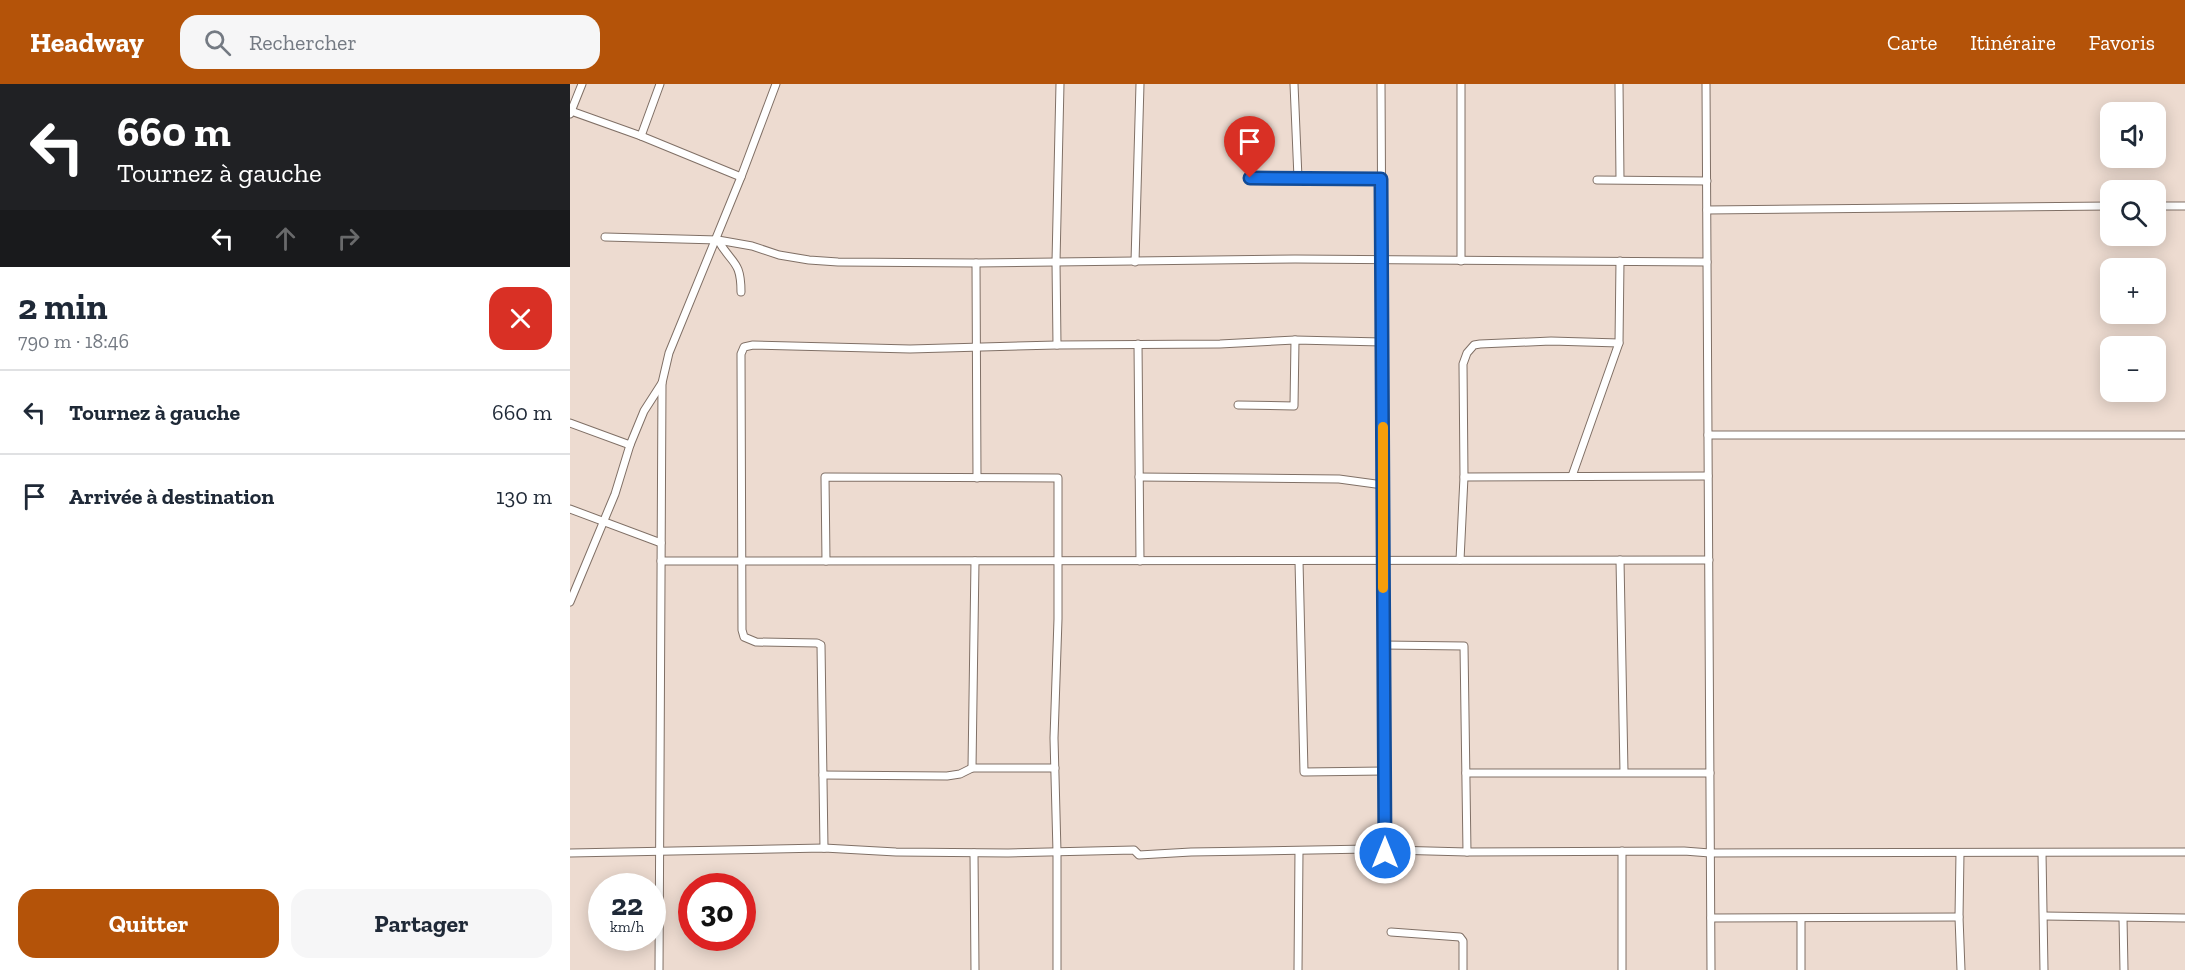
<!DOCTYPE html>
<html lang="fr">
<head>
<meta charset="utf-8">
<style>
	:root { --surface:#fff; --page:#f6f6f7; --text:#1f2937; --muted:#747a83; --line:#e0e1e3; --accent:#b45309 }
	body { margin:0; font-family:"Zilla Slab",serif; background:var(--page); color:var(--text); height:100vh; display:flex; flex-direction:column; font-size:22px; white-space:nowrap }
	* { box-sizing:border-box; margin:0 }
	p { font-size:20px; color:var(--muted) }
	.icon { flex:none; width:33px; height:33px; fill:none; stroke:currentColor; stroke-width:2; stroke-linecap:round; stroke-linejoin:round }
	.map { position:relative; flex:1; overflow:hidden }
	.drawer { display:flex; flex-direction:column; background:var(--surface); width:570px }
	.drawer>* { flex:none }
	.guide { background:#202124; color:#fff; overflow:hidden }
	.buttons { position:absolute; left:1530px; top:18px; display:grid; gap:12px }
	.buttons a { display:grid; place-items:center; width:66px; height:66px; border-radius:12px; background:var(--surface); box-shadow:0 3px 15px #0003; font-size:30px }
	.speed { position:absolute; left:18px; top:789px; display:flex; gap:12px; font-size:30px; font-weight:700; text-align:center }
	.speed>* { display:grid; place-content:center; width:78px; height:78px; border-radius:50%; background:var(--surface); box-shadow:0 3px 15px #0003; line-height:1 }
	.speed small { font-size:15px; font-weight:400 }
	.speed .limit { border:9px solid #d22; background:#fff; color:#111 }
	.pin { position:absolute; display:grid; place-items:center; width:51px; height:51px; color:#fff; margin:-62px -26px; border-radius:50% 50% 50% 0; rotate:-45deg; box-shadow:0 0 6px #0007 }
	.pin .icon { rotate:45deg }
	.me { position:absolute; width:66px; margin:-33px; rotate:0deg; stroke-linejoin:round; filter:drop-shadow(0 0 4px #0008) }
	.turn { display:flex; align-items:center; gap:21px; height:126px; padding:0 18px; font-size:27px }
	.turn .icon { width:78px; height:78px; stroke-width:2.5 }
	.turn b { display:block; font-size:42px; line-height:51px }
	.lanes { display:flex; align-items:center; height:57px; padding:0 18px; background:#0003; justify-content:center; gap:30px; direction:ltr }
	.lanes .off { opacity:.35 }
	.round { display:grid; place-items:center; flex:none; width:63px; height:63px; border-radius:18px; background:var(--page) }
	.overview { display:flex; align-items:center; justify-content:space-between; height:102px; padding:0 18px }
	h1 { font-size:36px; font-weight:700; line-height:45px }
	.button { display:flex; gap:12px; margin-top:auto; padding:12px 18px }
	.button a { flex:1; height:69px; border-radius:18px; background:var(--accent); color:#fff; font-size:24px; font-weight:700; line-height:69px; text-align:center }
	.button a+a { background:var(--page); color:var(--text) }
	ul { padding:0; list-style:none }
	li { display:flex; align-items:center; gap:18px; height:84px; padding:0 18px; border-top:2px solid var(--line) }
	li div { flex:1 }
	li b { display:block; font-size:22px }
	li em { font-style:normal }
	header { display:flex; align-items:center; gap:36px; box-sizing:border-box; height:84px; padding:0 30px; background:var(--accent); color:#fff }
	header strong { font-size:28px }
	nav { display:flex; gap:33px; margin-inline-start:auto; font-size:21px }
	.search { width:420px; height:54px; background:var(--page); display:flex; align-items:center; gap:15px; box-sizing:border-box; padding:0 21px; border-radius:18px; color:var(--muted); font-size:22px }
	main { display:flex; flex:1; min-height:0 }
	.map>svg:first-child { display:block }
</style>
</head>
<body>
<header>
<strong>Headway</strong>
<div class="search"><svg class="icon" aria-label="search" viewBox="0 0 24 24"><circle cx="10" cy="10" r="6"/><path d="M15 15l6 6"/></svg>Rechercher</div>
<nav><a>Carte</a><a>Itinéraire</a><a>Favoris</a></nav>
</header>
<main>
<section class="drawer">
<div class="guide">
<div class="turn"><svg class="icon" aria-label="left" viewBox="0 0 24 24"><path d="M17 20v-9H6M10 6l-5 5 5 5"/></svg><div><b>660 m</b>Tournez à gauche</div></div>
<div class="lanes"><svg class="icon" aria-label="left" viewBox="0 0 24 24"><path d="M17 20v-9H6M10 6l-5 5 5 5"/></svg><svg class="icon off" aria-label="ahead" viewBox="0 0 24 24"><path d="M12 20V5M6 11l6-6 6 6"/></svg><svg class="icon off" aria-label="right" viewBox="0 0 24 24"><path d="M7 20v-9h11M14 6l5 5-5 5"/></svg></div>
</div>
<div class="overview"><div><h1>2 min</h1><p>790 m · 18:46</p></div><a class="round" style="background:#d93025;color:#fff"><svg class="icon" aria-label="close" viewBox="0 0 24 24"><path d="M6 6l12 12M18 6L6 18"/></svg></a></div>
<ul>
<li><svg class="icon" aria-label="left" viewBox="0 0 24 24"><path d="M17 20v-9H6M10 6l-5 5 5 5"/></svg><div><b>Tournez à gauche</b></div><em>660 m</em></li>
<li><svg class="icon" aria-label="arrive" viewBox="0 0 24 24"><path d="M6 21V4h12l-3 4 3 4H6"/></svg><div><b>Arrivée à destination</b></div><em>130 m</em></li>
</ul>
<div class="button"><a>Quitter</a><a>Partager</a></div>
</section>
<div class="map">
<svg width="1615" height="886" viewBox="0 0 1615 886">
	<rect width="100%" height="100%" fill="#eddbd0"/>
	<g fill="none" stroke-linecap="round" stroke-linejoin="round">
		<g stroke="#807066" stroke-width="9">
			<g id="minor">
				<path d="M724,0L728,94"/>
				<path d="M811,0L815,769"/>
				<path d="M891,0V177"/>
				<path d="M1049,0L1050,95"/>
				<path d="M1136,0L1141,886"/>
				<path d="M1,27L71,52L171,93"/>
				<path d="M0,30L12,0"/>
				<path d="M71,52L90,0"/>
				<path d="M680,94L811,95"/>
				<path d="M1027,96L1137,97"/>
				<path d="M1586,122H1615"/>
				<path d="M1137,126L1540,122"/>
				<path d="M35,153L148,156L182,162L209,171L239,176L268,178L406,179L725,175L1137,178"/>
				<path d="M148,156C162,181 171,176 171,208"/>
				<path d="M565,178L570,0"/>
				<path d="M406,179L407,394"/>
				<path d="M568,260L570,477"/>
				<path d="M487,261L486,178L490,0"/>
				<path d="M668,321L724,322L725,256"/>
				<path d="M0,339L60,361"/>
				<path d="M1138,351H1615"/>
				<path d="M1002,392L1049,259L1050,177"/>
				<path d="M569,393L769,395L813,401"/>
				<path d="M894,393L1138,392"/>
				<path d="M0,425L91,459"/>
				<path d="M890,476L894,393L893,280L897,269L904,261L910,260L981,257L1049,259"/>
				<path d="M1050,476L1054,688"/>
				<path d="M91,477L1139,476"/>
				<path d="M256,477L255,393L488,394V535L484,654L487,768V886"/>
				<path d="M729,477L734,688L814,687"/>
				<path d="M0,518L45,410L60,361L74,327L92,299L99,269L171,93L206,0"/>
				<path d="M813,561L894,562L897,768"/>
				<path d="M402,684L405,477"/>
				<path d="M896,689H1140"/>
				<path d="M253,691L377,692L390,690L402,684H485"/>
				<path d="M254,764L251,561L247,559L186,558L174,553L172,546L171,270L174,263L183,261L340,265L487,261L650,260L725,256L812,258"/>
				<path d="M0,769L254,764L326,768L438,769L564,766L569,771L621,768L799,765L815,769L822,766L897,768L1114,767L1140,769L1615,768"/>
				<path d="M404,769L405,886"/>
				<path d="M1390,769L1389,833L1391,886"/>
				<path d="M1472,769L1474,886"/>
				<path d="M1474,832L1615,834"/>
				<path d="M1141,834L1389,833"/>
				<path d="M1553,834L1554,886"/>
				<path d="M821,848L890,853L893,857V886"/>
				<path d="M89,886L92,299"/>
				<path d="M728,886L729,767"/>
				<path d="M1052,886V767"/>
				<path d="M1231,886V835"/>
			</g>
		</g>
		<use href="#minor" stroke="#fff" stroke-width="7"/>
	</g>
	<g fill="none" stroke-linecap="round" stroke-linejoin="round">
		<g stroke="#114b97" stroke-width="15">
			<path id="route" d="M680,94L811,95L815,769"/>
		</g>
		<use href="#route" stroke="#1a73e8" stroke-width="10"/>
		<path stroke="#f59e0b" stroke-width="10" d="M813,343V504"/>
	</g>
</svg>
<div class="buttons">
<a><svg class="icon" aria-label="sound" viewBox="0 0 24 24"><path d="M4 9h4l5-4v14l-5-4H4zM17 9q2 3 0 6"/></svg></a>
<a><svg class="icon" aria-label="search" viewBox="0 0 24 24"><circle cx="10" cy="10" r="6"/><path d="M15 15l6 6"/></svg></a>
<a>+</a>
<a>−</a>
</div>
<div class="speed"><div>22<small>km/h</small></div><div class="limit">30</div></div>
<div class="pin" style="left:680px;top:94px;background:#d93025"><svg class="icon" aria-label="arrive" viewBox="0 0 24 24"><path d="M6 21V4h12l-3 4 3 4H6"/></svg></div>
<svg class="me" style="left:815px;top:769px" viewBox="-20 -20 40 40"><circle r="17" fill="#1a73e8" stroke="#fff" stroke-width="3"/><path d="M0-11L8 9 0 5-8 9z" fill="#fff"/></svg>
</div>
</main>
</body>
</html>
